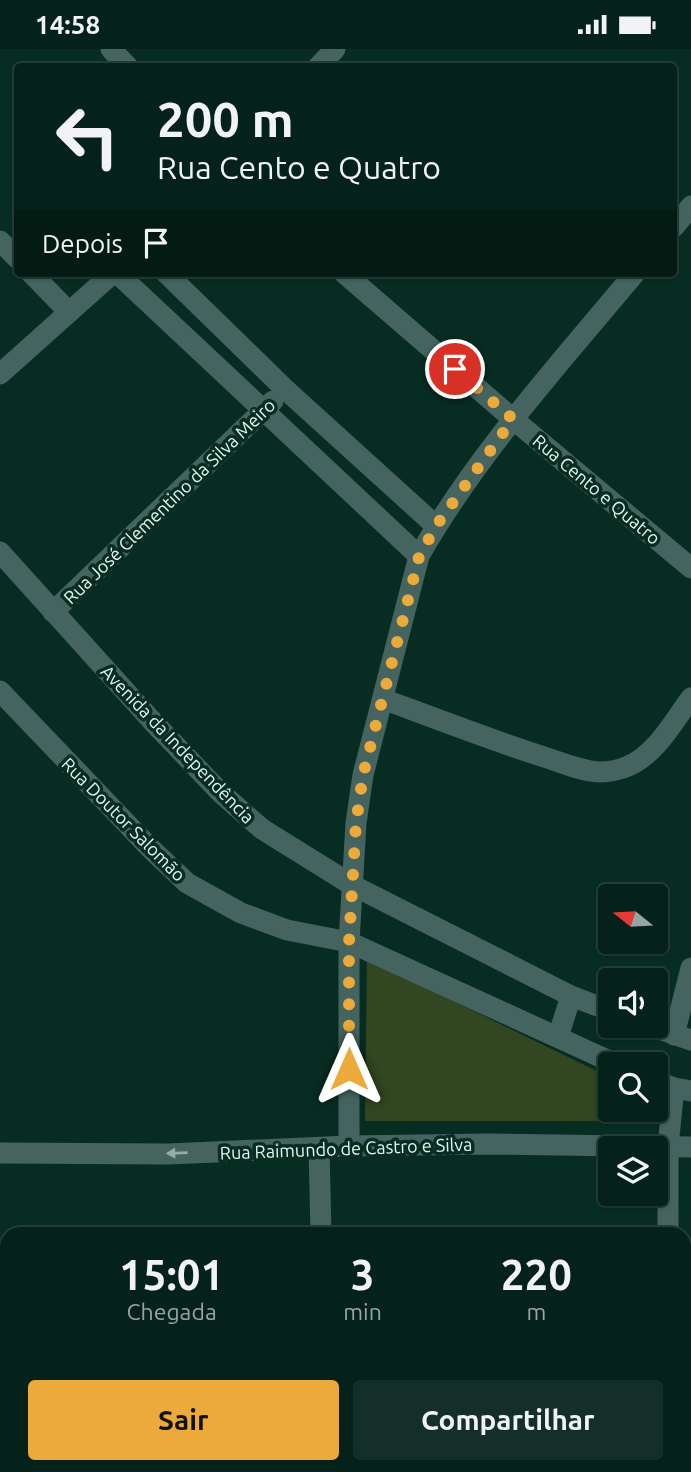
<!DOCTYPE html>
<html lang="pt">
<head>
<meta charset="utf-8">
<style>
	:root { --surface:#05221a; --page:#132f27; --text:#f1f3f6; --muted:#97a4a2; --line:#263f39; --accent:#ebaa39 }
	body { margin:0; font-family:Ubuntu,sans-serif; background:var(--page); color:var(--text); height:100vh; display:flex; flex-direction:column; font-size:26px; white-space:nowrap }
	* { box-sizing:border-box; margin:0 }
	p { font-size:23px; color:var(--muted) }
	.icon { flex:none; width:38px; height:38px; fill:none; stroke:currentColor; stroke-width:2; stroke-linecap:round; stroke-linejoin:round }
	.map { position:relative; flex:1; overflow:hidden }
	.sheet { position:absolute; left:0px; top:1178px; width:691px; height:247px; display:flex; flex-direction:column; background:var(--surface); border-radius:21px 21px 0 0; box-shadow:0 2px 5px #0004,0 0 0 2px var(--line) }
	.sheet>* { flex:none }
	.top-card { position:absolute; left:14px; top:14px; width:663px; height:214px; border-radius:7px; box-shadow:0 2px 5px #0004,0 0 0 2px var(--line); background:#05221a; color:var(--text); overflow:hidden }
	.needle { width:46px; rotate:288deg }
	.controls { position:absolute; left:598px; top:835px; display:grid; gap:14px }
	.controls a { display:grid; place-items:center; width:70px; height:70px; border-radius:7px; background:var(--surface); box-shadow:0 2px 5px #0004,0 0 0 2px var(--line); font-size:35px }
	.pin { position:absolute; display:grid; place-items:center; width:60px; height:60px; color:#fff; margin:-30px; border:4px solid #fff; border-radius:50%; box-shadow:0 2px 7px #0007 }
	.me { position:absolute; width:77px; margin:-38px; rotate:0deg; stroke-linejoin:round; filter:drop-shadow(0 0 5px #0008) }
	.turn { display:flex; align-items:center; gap:24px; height:147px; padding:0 28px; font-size:32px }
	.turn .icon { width:91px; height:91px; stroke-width:2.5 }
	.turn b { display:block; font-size:49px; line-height:60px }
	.then { display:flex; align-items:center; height:66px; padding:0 28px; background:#0003; gap:14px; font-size:26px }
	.eta { display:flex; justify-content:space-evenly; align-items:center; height:119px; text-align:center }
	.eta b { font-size:42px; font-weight:600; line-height:49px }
	.action { display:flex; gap:14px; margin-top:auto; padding:14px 28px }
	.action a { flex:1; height:80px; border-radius:7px; background:var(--accent); color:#111; font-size:28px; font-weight:600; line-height:80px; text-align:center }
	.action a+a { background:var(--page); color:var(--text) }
	.status { display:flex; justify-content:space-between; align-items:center; height:49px; padding:0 35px; background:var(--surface); direction:ltr }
	.status svg { height:19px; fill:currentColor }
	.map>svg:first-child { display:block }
</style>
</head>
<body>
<div class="status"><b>14:58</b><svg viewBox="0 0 49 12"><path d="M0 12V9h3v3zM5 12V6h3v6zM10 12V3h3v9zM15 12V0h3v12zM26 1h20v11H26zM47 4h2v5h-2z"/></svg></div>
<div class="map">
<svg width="691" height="1423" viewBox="0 0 691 1423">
	<rect width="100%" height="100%" fill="#072d22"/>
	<path fill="#06382b" d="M691,1306V1423H567V1418H684V1307Z"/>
	<path fill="#324621" d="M367,910L611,1029V1060L644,1061V1072H365Z"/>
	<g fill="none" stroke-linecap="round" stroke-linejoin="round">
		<g stroke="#456460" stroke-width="21">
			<path d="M111,0L128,18"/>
			<path d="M318,18L335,0"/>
			<path d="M674,178L691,157"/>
			<path d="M0,192L18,210"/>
			<path d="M31,224L69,263"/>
			<path d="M117,224L419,507"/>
			<path d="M166,224L285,340L436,477"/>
			<path d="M344,224L513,370L691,519"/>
			<path d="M0,325L113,224"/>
			<path d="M0,503L154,674L220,743L262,780L352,836L571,947L611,962"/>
			<path d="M53,563L273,352"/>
			<path d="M0,642L150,799L187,834L241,864L287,881L349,893L616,1015"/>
			<path d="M383,650C434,669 486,689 538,706C558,712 579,722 600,723C609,723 618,721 626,718C656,706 673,673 691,649"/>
			<path d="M648,976L691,991"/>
			<path d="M674,986L691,919"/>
			<path d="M558,988L571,947"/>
			<path d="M656,1032L674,1039L691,1042"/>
			<path d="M349,1097V893L356,774L363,726L419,507C477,405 560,314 635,224"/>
			<path d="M319,1099L321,1185"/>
			<path d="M0,1104L169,1105L349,1097L487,1095L691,1098"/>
			<path d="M668,1185V1097L674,1039"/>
			<path d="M0,1280H7"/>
			<path d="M684,1285H691"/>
			<path d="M169,1418V1423"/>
			<path d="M326,1418V1423"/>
		</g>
	</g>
	<defs><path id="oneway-solid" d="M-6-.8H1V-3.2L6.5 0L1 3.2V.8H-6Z" transform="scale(1.75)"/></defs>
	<use fill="#94ada7" href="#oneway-solid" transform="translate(177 1104) rotate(178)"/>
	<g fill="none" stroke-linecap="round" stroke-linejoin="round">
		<path stroke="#ebaa39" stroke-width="12" stroke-dasharray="0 21.6" d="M349,1020V893L356,774L363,726L419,508L436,477L513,370L455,320"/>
	</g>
	<g text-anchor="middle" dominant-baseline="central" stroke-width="7" stroke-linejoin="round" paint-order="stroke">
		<g font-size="18" fill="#e2f6ee" stroke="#072d22">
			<text transform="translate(597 440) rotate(40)">Rua Cento e Quatro</text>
			<text transform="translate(169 452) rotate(-44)">Rua José Clementino da Silva Meiro</text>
			<text transform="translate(178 695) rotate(46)">Avenida da Independência</text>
			<text transform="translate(124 770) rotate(45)">Rua Doutor Salomão</text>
			<text transform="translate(346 1099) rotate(-2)">Rua Raimundo de Castro e Silva</text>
		</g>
	</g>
</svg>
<div class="controls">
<a><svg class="needle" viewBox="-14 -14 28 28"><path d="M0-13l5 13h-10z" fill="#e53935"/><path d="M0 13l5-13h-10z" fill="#97a4a2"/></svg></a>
<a><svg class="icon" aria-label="sound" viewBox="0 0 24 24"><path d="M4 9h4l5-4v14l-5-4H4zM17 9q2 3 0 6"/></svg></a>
<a><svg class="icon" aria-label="search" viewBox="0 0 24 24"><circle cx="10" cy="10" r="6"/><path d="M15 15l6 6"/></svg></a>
<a><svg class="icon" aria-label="layers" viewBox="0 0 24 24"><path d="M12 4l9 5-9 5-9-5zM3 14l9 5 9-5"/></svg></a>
</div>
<div class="pin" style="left:455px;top:320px;background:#d93025"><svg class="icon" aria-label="arrive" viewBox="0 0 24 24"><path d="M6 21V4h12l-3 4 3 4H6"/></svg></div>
<svg class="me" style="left:349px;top:1020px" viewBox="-20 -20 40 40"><path d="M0-17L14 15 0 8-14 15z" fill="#ebaa39" stroke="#fff" stroke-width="4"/></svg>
<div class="top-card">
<div class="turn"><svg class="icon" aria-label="left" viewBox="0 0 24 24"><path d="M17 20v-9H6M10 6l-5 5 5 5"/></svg><div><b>200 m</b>Rua Cento e Quatro</div></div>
<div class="then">Depois<svg class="icon" aria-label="arrive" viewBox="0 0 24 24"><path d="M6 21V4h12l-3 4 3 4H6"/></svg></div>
</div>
<section class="sheet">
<div class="eta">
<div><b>15:01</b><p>Chegada</p></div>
<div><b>3</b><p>min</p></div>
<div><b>220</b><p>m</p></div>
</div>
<div class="action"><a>Sair</a><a>Compartilhar</a></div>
</section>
</div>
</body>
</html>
